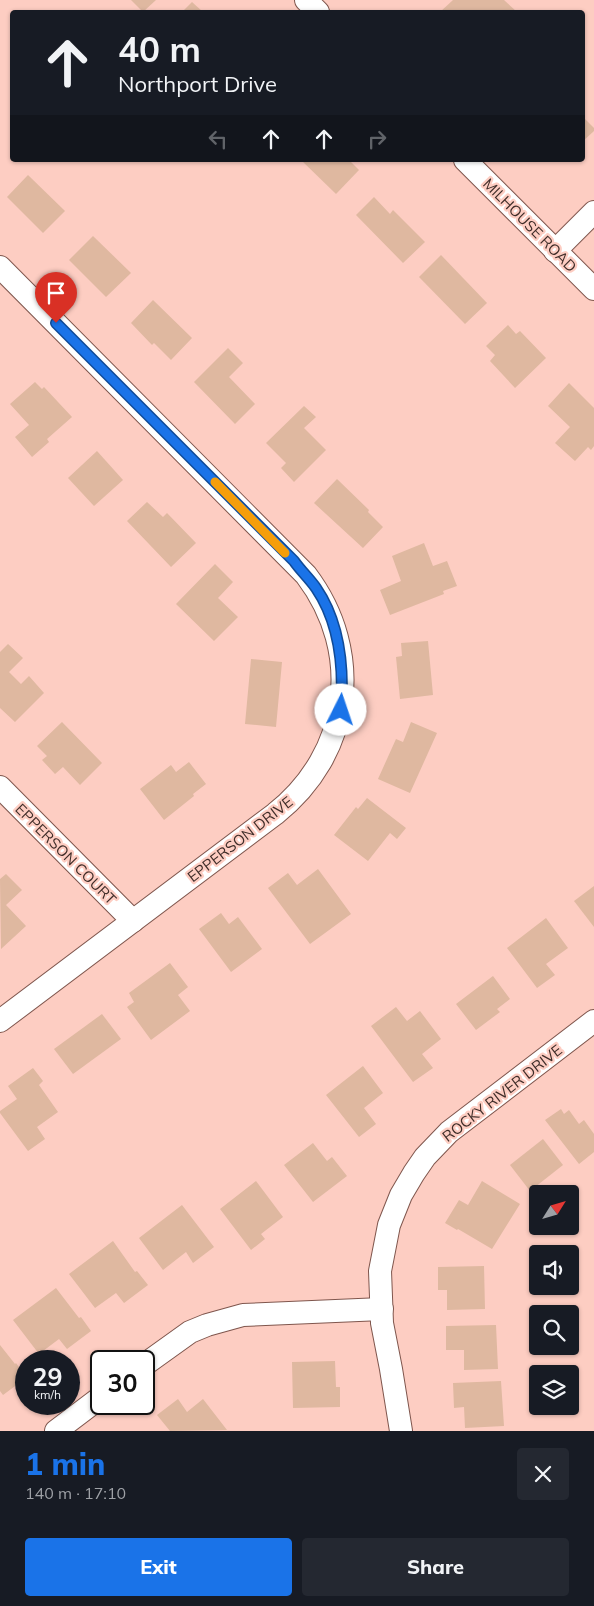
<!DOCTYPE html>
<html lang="en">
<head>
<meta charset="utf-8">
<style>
	:root { --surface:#171b24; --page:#242831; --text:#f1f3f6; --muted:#9ea1a6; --accent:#1a73e8 }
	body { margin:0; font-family:Mulish,sans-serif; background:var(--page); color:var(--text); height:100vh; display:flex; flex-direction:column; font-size:19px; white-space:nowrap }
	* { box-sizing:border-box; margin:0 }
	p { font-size:16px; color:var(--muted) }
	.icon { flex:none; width:28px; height:28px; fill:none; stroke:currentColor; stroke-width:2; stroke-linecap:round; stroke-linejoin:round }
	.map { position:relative; height:1431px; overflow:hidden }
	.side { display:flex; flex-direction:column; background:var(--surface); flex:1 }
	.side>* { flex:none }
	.hud { position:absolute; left:10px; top:10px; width:575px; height:152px; border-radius:5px; box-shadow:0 1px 4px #0004; background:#171b24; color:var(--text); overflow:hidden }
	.needle { width:32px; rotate:53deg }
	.controls { position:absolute; left:529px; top:1185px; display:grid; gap:10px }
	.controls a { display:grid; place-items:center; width:50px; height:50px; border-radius:5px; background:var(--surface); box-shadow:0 1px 4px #0004; font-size:25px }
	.speed { position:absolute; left:15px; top:1350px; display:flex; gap:10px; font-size:25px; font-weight:700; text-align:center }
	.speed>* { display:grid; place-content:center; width:65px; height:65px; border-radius:50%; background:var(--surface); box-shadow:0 1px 4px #0004; line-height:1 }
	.speed small { font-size:12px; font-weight:400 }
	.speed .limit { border:2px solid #111; border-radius:8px; background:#fff; color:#111 }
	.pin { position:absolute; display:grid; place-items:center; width:42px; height:42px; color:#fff; margin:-51px -21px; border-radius:50% 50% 50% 0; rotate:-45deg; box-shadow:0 0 5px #0007 }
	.pin .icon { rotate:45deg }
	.me { position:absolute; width:55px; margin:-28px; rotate:4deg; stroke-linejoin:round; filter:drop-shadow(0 0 4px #0008) }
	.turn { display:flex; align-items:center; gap:18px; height:105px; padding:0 25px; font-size:22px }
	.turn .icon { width:65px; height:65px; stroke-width:2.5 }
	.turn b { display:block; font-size:35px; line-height:42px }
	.lanes { display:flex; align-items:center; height:48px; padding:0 25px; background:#0003; justify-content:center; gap:25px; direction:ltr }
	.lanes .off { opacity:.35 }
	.round { display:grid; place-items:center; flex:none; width:52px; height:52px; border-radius:5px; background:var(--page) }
	.summary { display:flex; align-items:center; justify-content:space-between; height:85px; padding:0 25px }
	h1 { font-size:30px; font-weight:800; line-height:38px; color:var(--accent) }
	.action { display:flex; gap:10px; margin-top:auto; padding:10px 25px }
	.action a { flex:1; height:58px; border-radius:5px; background:var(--accent); color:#fff; font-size:20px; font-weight:800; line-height:58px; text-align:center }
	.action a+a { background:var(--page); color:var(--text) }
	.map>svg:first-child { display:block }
</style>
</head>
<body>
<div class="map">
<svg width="594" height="1431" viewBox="0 0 594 1431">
	<rect width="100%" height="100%" fill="#fdcdc2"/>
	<g fill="#dfb8a0">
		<path d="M131,0H156L143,12Z"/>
		<path d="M453,0H504L517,12H440Z"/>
		<path d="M192,2L203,12H182Z"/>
		<path d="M582,116L594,128V131L582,142Z"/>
		<path d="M301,160H349L359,170L336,194Z"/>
		<path d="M28,175L65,211L43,233L7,197Z"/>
		<path d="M374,197L390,214L393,210L425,242L403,263L356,215Z"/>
		<path d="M93,236L131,273L106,297L69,260Z"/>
		<path d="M441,255L487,303L465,324L419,277Z"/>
		<path d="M153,300L192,338L171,360L154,343L152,345L131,323Z"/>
		<path d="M508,325L516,334L520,331L546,358L515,388L490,361L495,355L486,346Z"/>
		<path d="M228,348L243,363L229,377L255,404L235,424L194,382Z"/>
		<path d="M35,382L42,389L44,387L72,417L47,439L49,442L32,457L15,437L29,425L10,404Z"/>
		<path d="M569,383L594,408V446L591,450L588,447L575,461L555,443L570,427L548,406Z"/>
		<path d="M304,406L316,417L304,428L326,450L294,482L281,468L286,463L266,443Z"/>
		<path d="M97,451L123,480L94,506L68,478Z"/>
		<path d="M337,479L369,510L368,512L383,527L363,548L314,503Z"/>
		<path d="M147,502L163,517L167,513L196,543L171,567L127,521Z"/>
		<path d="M424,543L433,566L447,561L457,586L443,591L444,594L390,615L380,590L401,581L392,556Z"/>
		<path d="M215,564L233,582L218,598L238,617L214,641L176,604Z"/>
		<path d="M428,641L433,695L400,699L396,657L402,656L401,643Z"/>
		<path d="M8,644L23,658L9,672L21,684L29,676L44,693L15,722L0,708V652Z"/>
		<path d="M251,659L282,662L276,727L245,724Z"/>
		<path d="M62,722L102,763L80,785L63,767L55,774L42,760L47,756L37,746Z"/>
		<path d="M411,722L437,733L410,793L378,779L396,739L403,742Z"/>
		<path d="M189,762L206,784L193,794L194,796L164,820L140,789L171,765L176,772Z"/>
		<path d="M367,798L406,828L397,839L390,833L368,861L334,835L356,807L358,809Z"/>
		<path d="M318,869L351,914L310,944L268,888L288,873L297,885Z"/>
		<path d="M6,874L22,890L6,905L26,926L1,949L0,879Z"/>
		<path d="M594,886V927L574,901Z"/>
		<path d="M221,913L229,924L238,917L262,949L231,972L199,929Z"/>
		<path d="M546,918L568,948L546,964L555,975L537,988L507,948Z"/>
		<path d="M170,963L188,987L178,995L190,1011L151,1040L127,1007L134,1002L129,993Z"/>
		<path d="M493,976L510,999L497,1009L500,1012L476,1030L456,1004Z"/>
		<path d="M396,1007L407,1021L420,1011L441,1039L422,1054L433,1068L413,1082L371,1026Z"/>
		<path d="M102,1014L121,1039L73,1074L54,1049Z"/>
		<path d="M363,1066L383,1093L364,1108L376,1124L359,1137L326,1095Z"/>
		<path d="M33,1068L43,1081L39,1085L58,1112L37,1127L45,1139L28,1151L0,1113V1111L17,1099L8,1086Z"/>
		<path d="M561,1109L564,1114L569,1110L579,1124L584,1120L594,1134V1152L579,1164L545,1120Z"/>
		<path d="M543,1139L563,1165L530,1191L510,1165Z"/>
		<path d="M313,1143L327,1161L332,1157L347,1176L313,1202L284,1165Z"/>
		<path d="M256,1181L283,1217L261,1234L265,1239L251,1250L220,1209Z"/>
		<path d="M482,1181L520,1204L492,1249L458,1229L457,1230L445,1223L459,1200L468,1205Z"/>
		<path d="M182,1205L214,1247L193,1263L186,1252L163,1270L139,1238Z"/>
		<path d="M113,1241L135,1272L137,1271L148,1285L124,1303L116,1293L95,1308L69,1274Z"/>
		<path d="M484,1266L485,1309L447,1310V1290H438V1267Z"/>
		<path d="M56,1288L79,1318L81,1317L91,1331L67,1349L59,1339L39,1354L13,1320Z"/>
		<path d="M496,1325L498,1369L464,1370V1350H446V1326Z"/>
		<path d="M0,1345L15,1364L16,1363L26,1377V1378L3,1395L0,1391Z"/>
		<path d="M335,1361L336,1387H340V1407L293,1408L292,1362Z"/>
		<path d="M501,1381L504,1426L465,1428L464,1407L454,1408L453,1383Z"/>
		<path d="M178,1399L187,1412L203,1399L227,1430L170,1431L157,1415Z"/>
	</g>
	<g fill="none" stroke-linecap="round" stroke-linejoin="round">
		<g stroke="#7f564d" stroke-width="24">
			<g id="minor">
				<path d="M306,0L318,12"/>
				<path d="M465,160L594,289"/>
				<path d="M555,251L594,212"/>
				<path d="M0,267L306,575C365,653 351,754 275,814L0,1021"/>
				<path d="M0,787L133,921"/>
				<path d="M144,1365L190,1332L207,1325L243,1315L382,1309"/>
				<path d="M56,1431L101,1397"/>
				<path d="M401,1431L391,1369L382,1323L380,1271L389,1225L401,1195L414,1173L425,1157L449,1132L594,1021"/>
			</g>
		</g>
		<use href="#minor" stroke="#fff" stroke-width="22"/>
	</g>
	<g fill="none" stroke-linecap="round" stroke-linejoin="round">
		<g stroke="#114b97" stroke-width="12">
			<path id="route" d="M56,323L294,561C301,571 309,578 316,588C340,623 344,669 341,710"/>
		</g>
		<use href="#route" stroke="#1a73e8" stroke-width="9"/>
		<path stroke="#f59e0b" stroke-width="9" d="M215,482L285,553"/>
	</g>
	<g text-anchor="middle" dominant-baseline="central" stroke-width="4.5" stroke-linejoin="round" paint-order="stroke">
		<g font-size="15" fill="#3f2d29" stroke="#fdcdc2">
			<text transform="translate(530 225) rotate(45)">MILHOUSE ROAD</text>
			<text transform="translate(240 839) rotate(-38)">EPPERSON DRIVE</text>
			<text transform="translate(66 854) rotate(45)">EPPERSON COURT</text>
			<text transform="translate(502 1093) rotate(-38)">ROCKY RIVER DRIVE</text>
		</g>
	</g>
</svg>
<div class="controls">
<a><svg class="needle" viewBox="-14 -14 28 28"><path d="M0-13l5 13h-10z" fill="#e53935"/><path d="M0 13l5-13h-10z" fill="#9ea1a6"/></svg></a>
<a><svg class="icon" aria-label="sound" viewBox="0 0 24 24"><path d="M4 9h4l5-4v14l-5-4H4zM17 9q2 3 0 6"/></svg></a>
<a><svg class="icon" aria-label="search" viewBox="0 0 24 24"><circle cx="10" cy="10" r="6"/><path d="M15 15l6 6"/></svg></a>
<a><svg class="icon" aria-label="layers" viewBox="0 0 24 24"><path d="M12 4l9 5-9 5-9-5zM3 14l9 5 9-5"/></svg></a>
</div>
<div class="speed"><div>29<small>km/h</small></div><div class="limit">30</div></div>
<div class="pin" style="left:56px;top:323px;background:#d93025"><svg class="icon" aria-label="arrive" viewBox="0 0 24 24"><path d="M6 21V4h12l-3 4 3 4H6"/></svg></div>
<svg class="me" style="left:341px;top:710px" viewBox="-20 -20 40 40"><circle r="19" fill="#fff"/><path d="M0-13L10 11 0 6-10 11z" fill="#1a73e8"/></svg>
<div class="hud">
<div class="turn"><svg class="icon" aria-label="ahead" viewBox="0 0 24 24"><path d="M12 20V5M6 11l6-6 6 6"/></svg><div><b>40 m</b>Northport Drive</div></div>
<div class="lanes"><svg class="icon off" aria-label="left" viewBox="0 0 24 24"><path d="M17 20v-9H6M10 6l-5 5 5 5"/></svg><svg class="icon" aria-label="ahead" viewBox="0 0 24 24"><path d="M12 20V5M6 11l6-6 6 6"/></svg><svg class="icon" aria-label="ahead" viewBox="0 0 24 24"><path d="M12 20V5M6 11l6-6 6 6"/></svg><svg class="icon off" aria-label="right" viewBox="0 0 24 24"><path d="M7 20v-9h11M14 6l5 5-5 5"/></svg></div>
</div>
</div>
<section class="side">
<div class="summary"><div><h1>1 min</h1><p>140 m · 17:10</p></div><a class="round"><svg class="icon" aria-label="close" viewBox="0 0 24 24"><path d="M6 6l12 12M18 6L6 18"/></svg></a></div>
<div class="action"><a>Exit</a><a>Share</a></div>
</section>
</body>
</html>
